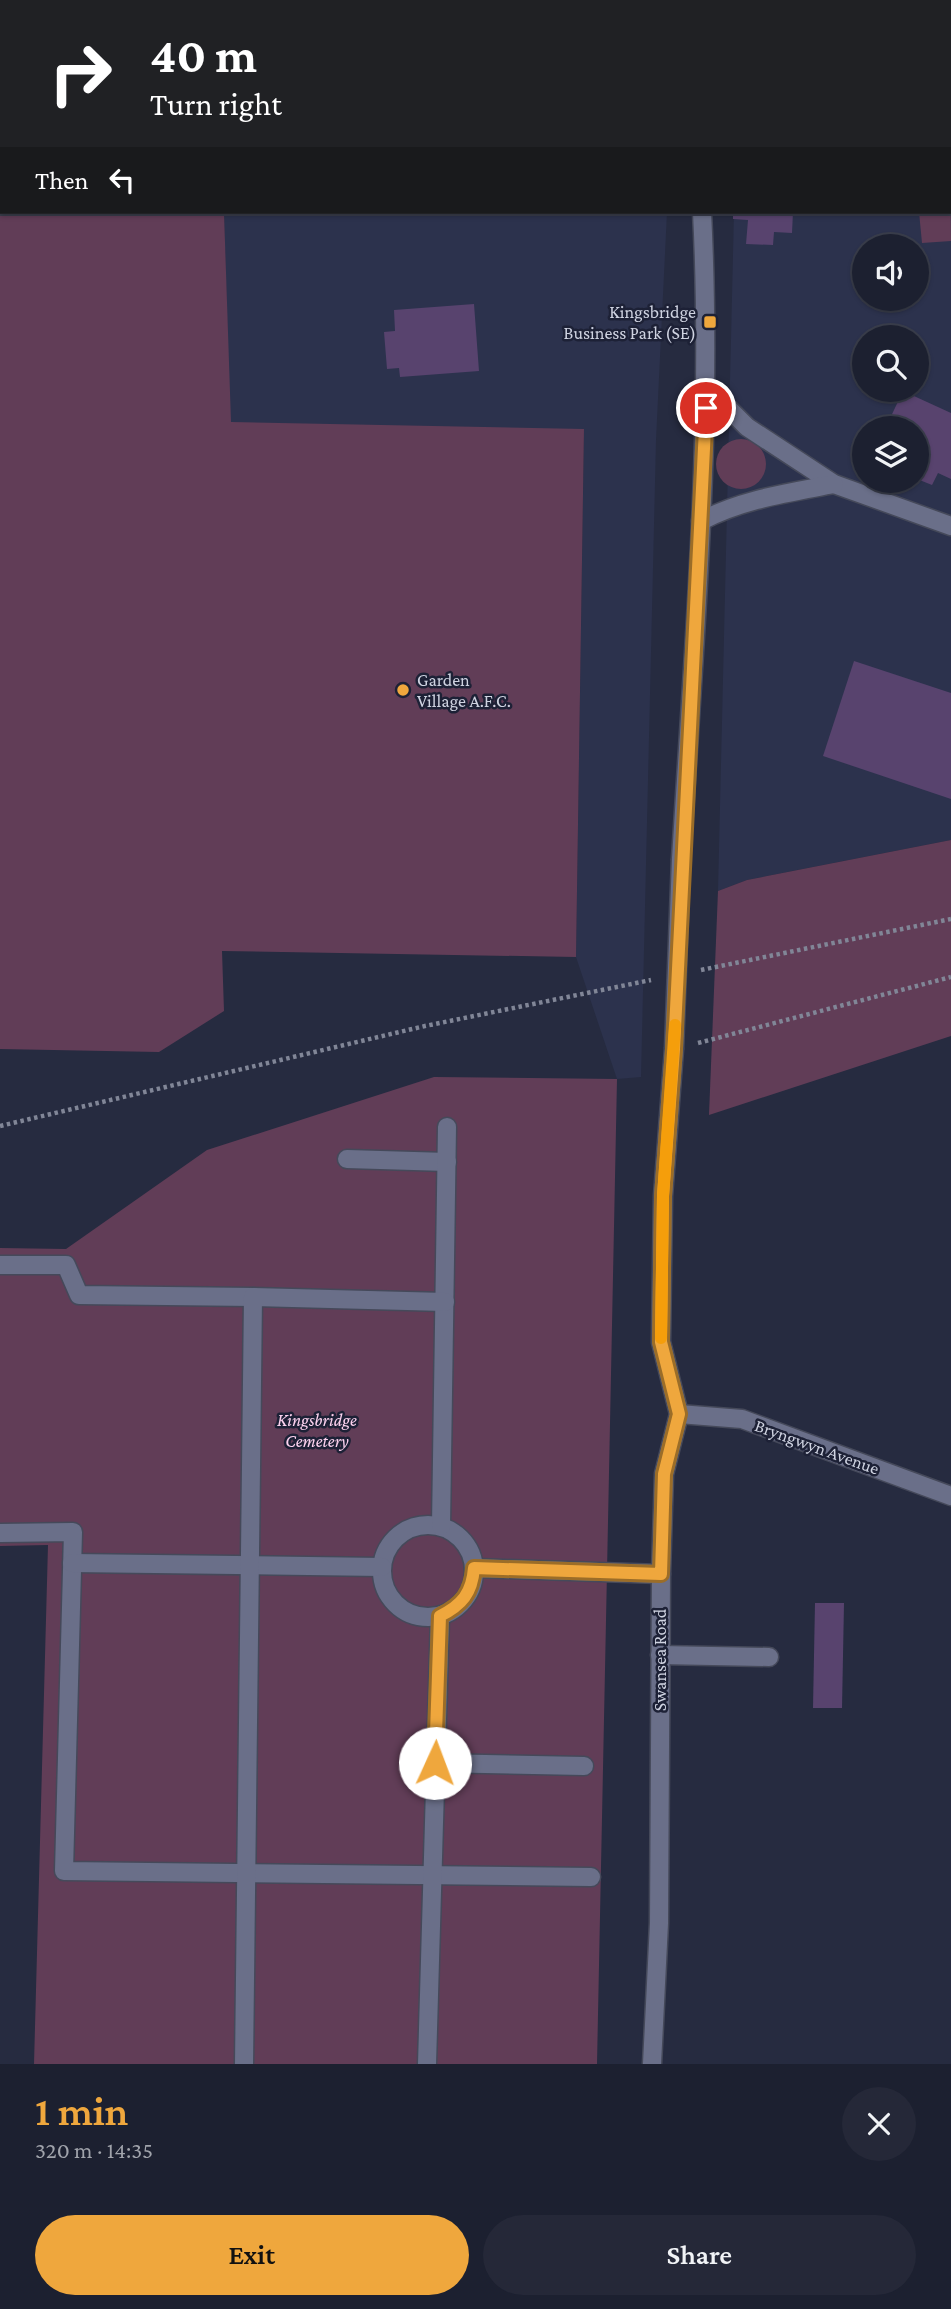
<!DOCTYPE html>
<html lang="en">
<head>
<meta charset="utf-8">
<style>
	:root { --surface:#1c2030; --page:#252838; --text:#f1f3f6; --muted:#a0a3ab; --line:#3a3e4c; --accent:#efa73d }
	body { margin:0; font-family:"Crimson Pro",serif; background:var(--page); color:var(--text); height:100vh; display:flex; flex-direction:column; font-size:26px; white-space:nowrap }
	* { box-sizing:border-box; margin:0 }
	p { font-size:23px; color:var(--muted) }
	.icon { flex:none; width:38px; height:38px; fill:none; stroke:currentColor; stroke-width:2; stroke-linecap:round; stroke-linejoin:round }
	.map { position:relative; height:2064px; overflow:hidden }
	.panel { display:flex; flex-direction:column; background:var(--surface); flex:1 }
	.panel>* { flex:none }
	.hud { position:absolute; left:0px; top:0px; width:952px; height:214px; box-shadow:0 2px 5px #0004,0 0 0 2px var(--line); background:#202124; color:#fff; overflow:hidden }
	.buttons { position:absolute; left:852px; top:234px; display:grid; gap:14px }
	.buttons a { display:grid; place-items:center; width:77px; height:77px; border-radius:50%; background:var(--surface); box-shadow:0 2px 5px #0004,0 0 0 2px var(--line); font-size:35px }
	.pin { position:absolute; display:grid; place-items:center; width:60px; height:60px; color:#fff; margin:-30px; border:4px solid #fff; border-radius:50%; box-shadow:0 2px 7px #0007 }
	.me { position:absolute; width:77px; margin:-38px; rotate:2deg; stroke-linejoin:round; filter:drop-shadow(0 0 5px #0008) }
	.turn { display:flex; align-items:center; gap:24px; height:147px; padding:0 35px; font-size:32px }
	.turn .icon { width:91px; height:91px; stroke-width:2.5 }
	.turn b { display:block; font-size:49px; line-height:60px }
	.then { display:flex; align-items:center; height:66px; padding:0 35px; background:#0003; gap:14px; font-size:26px }
	.round { display:grid; place-items:center; flex:none; width:74px; height:74px; border-radius:37px; background:var(--page) }
	.headline { display:flex; align-items:center; justify-content:space-between; height:119px; padding:0 35px }
	h1 { font-size:42px; font-weight:600; line-height:52px; color:var(--accent) }
	.button { display:flex; gap:14px; margin-top:auto; padding:14px 35px }
	.button a { flex:1; height:80px; border-radius:42px; background:var(--accent); color:#111; font-size:28px; font-weight:600; line-height:80px; text-align:center }
	.button a+a { background:var(--page); color:var(--text) }
	.map>svg:first-child { display:block }
</style>
</head>
<body>
<div class="map">
<svg width="951" height="2064" viewBox="0 0 951 2064">
	<rect width="100%" height="100%" fill="#262b40"/>
	<g fill="#2c324d" fill-rule="evenodd">
		<path d="M738,0H951V840L747,880L718,891L734,212H950V2ZM864,247H917V299H864ZM864,338H917V390H864ZM864,429H917V481H864Z"/>
		<path d="M224,212H667L656,440L641,1077L617,1079L576,957L584,430L230,423Z"/>
	</g>
	<g fill="#613d57">
		<path d="M0,58L2,212H224L231,422L584,429L576,957L222,951L224,1011L159,1052L0,1049Z"/>
		<path d="M950,133L951,241L922,243L919,212H950Z"/>
		<circle cx="741" cy="464" r="25"/>
		<path d="M951,840V1036L709,1115L718,891L747,880Z"/>
		<path d="M434,1077L617,1079L597,2064H34L48,1545L0,1546V1248L66,1249L207,1150Z"/>
	</g>
	<g fill="#58436e">
		<path d="M733,212H793L792,233L774,232L773,245L746,244L748,220L733,219Z"/>
		<path d="M474,304L479,371L400,377L399,368L387,369L384,332L395,331L394,310Z"/>
		<path d="M903,391L951,413V479L938,473L932,485L917,479L923,465L917,463V429H885Z"/>
		<path d="M854,661L951,693V799L823,756Z"/>
		<path d="M815,1603H844L842,1708H813Z"/>
	</g>
	<g fill="none" stroke-linecap="round" stroke-linejoin="round">
		<g stroke="#45495a" stroke-width="21">
			<g id="lane">
				<path d="M319,0L320,2"/>
				<path d="M890,2V0"/>
				<path d="M706,386L747,427L834,484L951,526"/>
				<path d="M701,521C743,499 788,493 834,484"/>
				<path d="M347,1159L447,1162"/>
				<path d="M0,1265H66L79,1295L253,1297"/>
				<circle cx="428" cy="1571" r="46"/>
				<path d="M441,1526L447,1127"/>
				<path d="M0,1533L73,1532L64,1871L591,1877"/>
				<path d="M72,1563L382,1567"/>
				<path d="M474,1568L661,1574"/>
				<path d="M660,1655L769,1657"/>
				<path d="M435,1763L584,1766"/>
				<path d="M244,2064L253,1297L445,1302"/>
				<path d="M427,2064L440,1616"/>
			</g>
		</g>
		<g stroke="#45495a" stroke-width="21">
			<path id="street" d="M679,1414L742,1419L951,1496"/>
		</g>
		<g stroke="#45495a" stroke-width="21">
			<g id="secondary">
				<path d="M690,0V2"/>
				<path d="M681,859C694,643 713,428 702,212"/>
				<path d="M652,2064L659,1923L661,1574L664,1474L679,1414L661,1342L663,1196L674,1049"/>
			</g>
		</g>
		<g stroke="#818697" stroke-width="4.5" stroke-dasharray="3.5 3.5" stroke-linecap="butt">
			<path d="M701,970L951,919"/>
			<path d="M698,1043L951,977"/>
			<path d="M0,1126L425,1026L651,980"/>
		</g>
		<use href="#lane" stroke="#6a6f89" stroke-width="18"/>
		<use href="#street" stroke="#6a6f89" stroke-width="18"/>
		<use href="#secondary" stroke="#6a6f89" stroke-width="18"/>
		<g stroke="#45495a" stroke-width="21" stroke-linecap="butt">
			<path id="secondary-bridge" d="M674,1049L681,859"/>
		</g>
		<use href="#secondary-bridge" stroke="#6a6f89" stroke-width="18"/>
	</g>
	<g fill="none" stroke-linecap="round" stroke-linejoin="round">
		<g stroke="#9b6d28" stroke-width="18">
			<path id="route" d="M435,1763L440,1616C462,1605 472,1593 474,1568L661,1574L664,1474L679,1414L661,1342L663,1196L674,1049L706,408"/>
		</g>
		<use href="#route" stroke="#efa73d" stroke-width="12"/>
		<path stroke="#f59e0b" stroke-width="12" d="M661,1338L663,1196L675,1025"/>
	</g>
	<g fill="#efa73d" stroke="#1d2136" stroke-width="2.5">
		<rect x="703" y="315" width="14" height="14" rx="3.5"/>
		<circle cx="403" cy="690" r="7"/>
	</g>
	<g text-anchor="middle" dominant-baseline="central" stroke-width="5" stroke-linejoin="round" paint-order="stroke">
		<g font-size="18" fill="#cfd3e1" stroke="#1d2136" text-anchor="end">
			<text x="696" y="312">Kingsbridge<tspan x="696" dy="21">Business Park (SE)</tspan></text>
			<text x="417" y="680" text-anchor="start">Garden<tspan x="417" dy="21">Village A.F.C.</tspan></text>
		</g>
		<g font-size="18" font-style="italic" fill="#fed3f0" stroke="#1d2136">
			<text x="317" y="1420">Kingsbridge<tspan x="317" dy="21">Cemetery</tspan></text>
		</g>
		<g font-size="18" fill="#cfd3e1" stroke="#1d2136">
			<text transform="translate(817 1447) rotate(20)">Bryngwyn Avenue</text>
			<text transform="translate(660 1660) rotate(-90)">Swansea Road</text>
		</g>
	</g>
</svg>
<div class="buttons">
<a><svg class="icon" aria-label="sound" viewBox="0 0 24 24"><path d="M4 9h4l5-4v14l-5-4H4zM17 9q2 3 0 6"/></svg></a>
<a><svg class="icon" aria-label="search" viewBox="0 0 24 24"><circle cx="10" cy="10" r="6"/><path d="M15 15l6 6"/></svg></a>
<a><svg class="icon" aria-label="layers" viewBox="0 0 24 24"><path d="M12 4l9 5-9 5-9-5zM3 14l9 5 9-5"/></svg></a>
</div>
<div class="pin" style="left:706px;top:408px;background:#d93025"><svg class="icon" aria-label="arrive" viewBox="0 0 24 24"><path d="M6 21V4h12l-3 4 3 4H6"/></svg></div>
<svg class="me" style="left:435px;top:1763px" viewBox="-20 -20 40 40"><circle r="19" fill="#fff"/><path d="M0-13L10 11 0 6-10 11z" fill="#efa73d"/></svg>
<div class="hud">
<div class="turn"><svg class="icon" aria-label="right" viewBox="0 0 24 24"><path d="M7 20v-9h11M14 6l5 5-5 5"/></svg><div><b>40 m</b>Turn right</div></div>
<div class="then">Then<svg class="icon" aria-label="left" viewBox="0 0 24 24"><path d="M17 20v-9H6M10 6l-5 5 5 5"/></svg></div>
</div>
</div>
<section class="panel">
<div class="headline"><div><h1>1 min</h1><p>320 m · 14:35</p></div><a class="round"><svg class="icon" aria-label="close" viewBox="0 0 24 24"><path d="M6 6l12 12M18 6L6 18"/></svg></a></div>
<div class="button"><a>Exit</a><a>Share</a></div>
</section>
</body>
</html>
